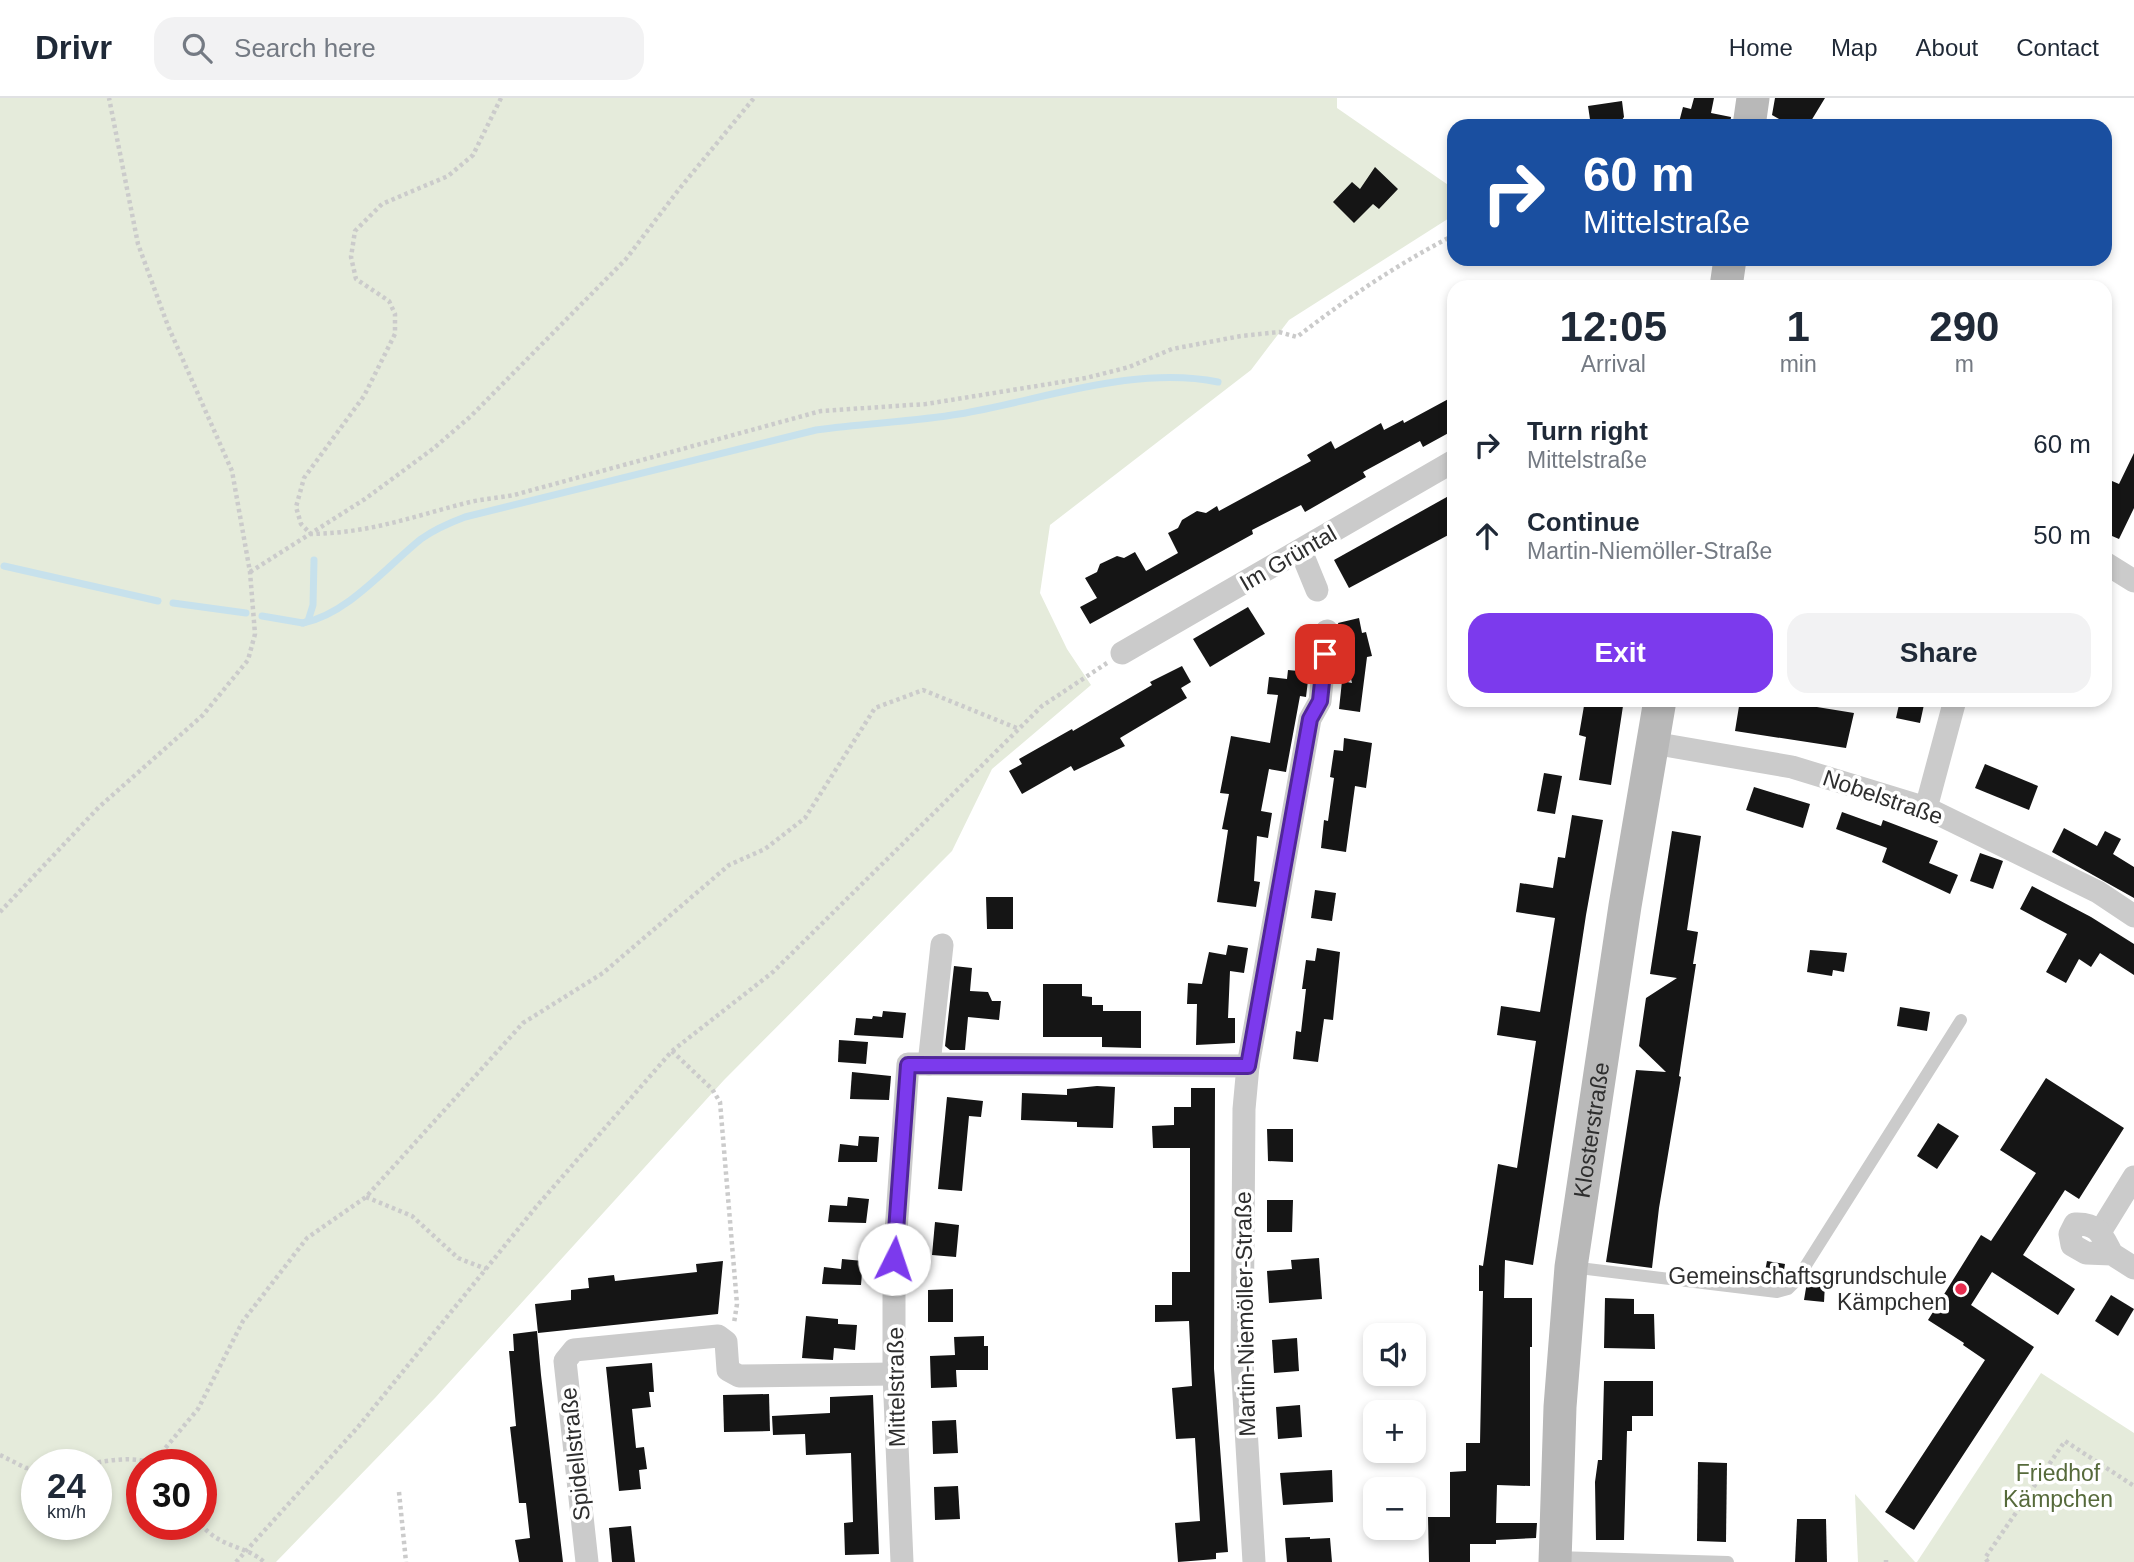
<!DOCTYPE html>
<html lang="en">
<head>
<meta charset="utf-8">
<style>
	:root { --surface:#fff; --page:#f2f2f3; --text:#1f2937; --muted:#747a83; --line:#e0e1e3; --accent:#7c3aed }
	body { margin:0; font-family:Helvetica,sans-serif; background:var(--page); color:var(--text); height:100vh; display:flex; flex-direction:column; font-size:26px; white-space:nowrap }
	* { box-sizing:border-box; margin:0 }
	p { font-size:23px; color:var(--muted) }
	.icon { flex:none; width:38px; height:38px; fill:none; stroke:currentColor; stroke-width:2; stroke-linecap:round; stroke-linejoin:round }
	.map { position:relative; flex:1; overflow:hidden }
	.sheet { position:absolute; left:1447px; top:182px; width:665px; height:427px; display:flex; flex-direction:column; background:var(--surface); border-radius:21px; box-shadow:0 4px 10px #0003 }
	.sheet>* { flex:none }
	.guide { position:absolute; left:1447px; top:21px; width:665px; height:147px; border-radius:21px; box-shadow:0 4px 10px #0003; background:#1a4fa0; color:#fff; overflow:hidden }
	.buttons { position:absolute; left:1363px; top:1225px; display:grid; gap:14px }
	.buttons a { display:grid; place-items:center; width:63px; height:63px; border-radius:14px; background:var(--surface); box-shadow:0 4px 10px #0003; font-size:35px }
	.speed { position:absolute; left:21px; top:1351px; display:flex; gap:14px; font-size:35px; font-weight:700; text-align:center }
	.speed>* { display:grid; place-content:center; width:91px; height:91px; border-radius:50%; background:var(--surface); box-shadow:0 4px 10px #0003; line-height:1 }
	.speed small { font-size:18px; font-weight:400 }
	.speed .limit { border:10px solid #d22; background:#fff; color:#111 }
	.pin { position:absolute; display:grid; place-items:center; width:60px; height:60px; color:#fff; margin:-30px; border-radius:14px; box-shadow:0 4px 10px #0006 }
	.me { position:absolute; width:77px; margin:-38px; rotate:4deg; stroke-linejoin:round; filter:drop-shadow(0 0 5px #0008) }
	.turn { display:flex; align-items:center; gap:24px; height:147px; padding:0 21px; font-size:32px }
	.turn .icon { width:91px; height:91px; stroke-width:2.5 }
	.turn b { display:block; font-size:49px; line-height:60px }
	.eta { display:flex; justify-content:space-evenly; align-items:center; height:119px; text-align:center }
	.eta b { font-size:42px; font-weight:700; line-height:49px }
	.action { display:flex; gap:14px; margin-top:auto; padding:14px 21px }
	.action a { flex:1; height:80px; border-radius:21px; background:var(--accent); color:#fff; font-size:28px; font-weight:700; line-height:80px; text-align:center }
	.action a+a { background:var(--page); color:var(--text) }
	ul { padding:0; list-style:none }
	li { display:flex; align-items:center; gap:21px; height:91px; padding:0 21px }
	li div { flex:1 }
	li b { display:block; font-size:26px }
	li em { font-style:normal }
	header { display:flex; align-items:center; gap:42px; box-sizing:border-box; height:98px; padding:0 35px; background:var(--surface); border-bottom:2px solid var(--line) }
	header strong { font-size:33px }
	nav { display:flex; gap:38px; margin-inline-start:auto; font-size:24px }
	.search { width:490px; height:63px; background:var(--page); display:flex; align-items:center; gap:18px; box-sizing:border-box; padding:0 24px; border-radius:21px; color:var(--muted); font-size:26px }
	.map>svg:first-child { display:block }
</style>
</head>
<body>
<header>
<strong>Drivr</strong>
<div class="search"><svg class="icon" aria-label="search" viewBox="0 0 24 24"><circle cx="10" cy="10" r="6"/><path d="M15 15l6 6"/></svg>Search here</div>
<nav><a>Home</a><a>Map</a><a>About</a><a>Contact</a></nav>
</header>
<div class="map">
<svg width="2134" height="1464" viewBox="0 0 2134 1464">
	<rect width="100%" height="100%" fill="#fff"/>
	<g fill="#e5ebdb" fill-rule="evenodd">
		<path d="M0,0H1337V10L1454,91V117L1289,222L1251,272L1050,427L1040,495L1067,551L1091,587L992,671L952,753L724,982L435,1300L276,1464H0ZM37,1367H96V1426H37ZM142,1367H201V1426H142Z"/>
		<path d="M2041,1275L2134,1335V1464H1917Z"/>
		<path d="M1855,1396L1915,1464H1858Z"/>
	</g>
	<g fill="none" stroke-linecap="round" stroke-linejoin="round">
		<g stroke="#c7e1ec" stroke-width="7">
			<path d="M4,468L158,503"/>
			<path d="M173,505L246,515"/>
			<path d="M262,518L303,525L308,523L313,507L314,462"/>
			<path d="M303,525C348,516 386,469 421,441C435,431 449,425 465,419L816,332C864,325 912,324 959,316C1042,302 1135,267 1218,284"/>
		</g>
	</g>
	<g fill="#151515">
		<path d="M1694,0H1714L1711,15L1731,19L1730,28H1678L1683,9L1691,11Z"/>
		<path d="M1775,0H1825L1808,28H1776L1779,21L1772,17Z"/>
		<path d="M1622,3L1624,19L1618,28H1591L1588,8Z"/>
		<path d="M1375,69L1398,91L1379,111L1373,106L1354,125L1333,104L1352,84L1360,91Z"/>
		<path d="M1454,298V332L1423,349L1420,343L1363,374L1366,379L1305,414L1301,407L1252,432L1253,436L1090,526L1080,509L1097,500L1085,480L1097,474L1100,466L1117,458L1124,460L1135,454L1146,473L1178,455L1168,435L1178,430L1182,422L1197,413L1206,415L1217,408L1219,413L1311,363L1307,357L1331,343L1335,351L1381,325L1384,332L1403,322L1404,325Z"/>
		<path d="M2134,355V410L2119,441L2105,435V380L2119,386Z"/>
		<path d="M1454,395V434L1349,490L1334,462Z"/>
		<path d="M1248,509L1265,536L1210,569L1193,541Z"/>
		<path d="M1359,520L1362,535L1366,534L1372,558L1367,559L1360,614L1339,611L1342,583L1352,585L1338,525Z"/>
		<path d="M1182,568L1191,584L1181,590L1187,600L1120,640L1125,648L1074,673L1071,668L1022,696L1009,673L1022,666L1019,661L1072,631L1073,633L1152,587L1150,584Z"/>
		<path d="M1288,572L1309,574L1306,599L1300,598L1286,674L1269,671L1261,713L1272,715L1268,740L1257,738L1254,783L1260,784L1256,809L1217,804L1228,732L1222,731L1229,696L1220,695L1231,638L1270,645L1278,597L1267,596L1269,579L1287,581Z"/>
		<path d="M1585,602L1623,608L1611,687L1579,682L1586,639L1579,637Z"/>
		<path d="M1740,602H1787L1786,604L1854,615L1846,650L1735,633Z"/>
		<path d="M1900,602H1925L1920,625L1896,620Z"/>
		<path d="M1344,640L1372,645L1366,690L1355,688L1346,754L1321,750L1324,722L1328,723L1334,680L1330,679L1334,652L1343,653Z"/>
		<path d="M1985,666L2038,688L2029,712L1975,690Z"/>
		<path d="M1544,675L1562,678L1555,716L1537,713Z"/>
		<path d="M1754,689L1810,706L1803,730L1746,712Z"/>
		<path d="M1842,714L1881,728L1883,722L1938,743L1929,765L1958,777L1950,796L1882,764L1887,750L1836,731Z"/>
		<path d="M1572,717L1603,722L1586,817L1533,1167L1505,1162L1504,1200H1532V1249H1530V1388L1497,1387L1496,1425H1537L1536,1440L1496,1442V1446H1470V1464H1429L1428,1419H1450V1374L1466,1373V1345H1480L1483,1193H1479V1167L1483,1168L1498,1066L1517,1070L1536,943L1497,937L1501,908L1540,914L1555,820L1516,814L1520,785L1553,790L1558,759L1565,760Z"/>
		<path d="M2064,730L2097,748L2105,733L2121,741L2113,756L2134,769V800L2052,754Z"/>
		<path d="M1672,733L1701,738L1687,832L1698,834L1693,866H1696L1679,978L1681,979L1659,1110L1652,1170L1606,1164L1636,972L1666,974L1639,948L1646,900L1677,880L1650,876Z"/>
		<path d="M1980,755L2003,763L1993,791L1970,783Z"/>
		<path d="M2032,788L2091,819L2134,846V877L2100,855L2091,869L2079,861L2066,885L2046,874L2067,836L2020,811Z"/>
		<path d="M1315,792L1336,795L1332,823L1311,820Z"/>
		<path d="M986,799H1013V831H987Z"/>
		<path d="M1228,847L1248,850L1244,875L1230,873L1228,920H1235V945L1196,947L1197,906H1187L1188,885L1202,886L1209,854L1226,857Z"/>
		<path d="M1317,850L1340,854L1333,922L1324,921L1318,964L1293,961L1296,933L1301,934L1306,891H1302L1306,862L1315,863Z"/>
		<path d="M1810,852L1847,855L1844,874L1833,872L1832,878L1807,874Z"/>
		<path d="M954,868L972,870L970,893L988,894L992,903H1001L999,922L968,919L965,952H950L945,948Z"/>
		<path d="M1043,886H1082V898L1092,899V907H1103V913H1141V950L1102,949V939H1043Z"/>
		<path d="M1900,909L1930,914L1927,933L1897,928Z"/>
		<path d="M883,913L906,915L903,940L854,937L856,920L872,921L873,918L882,919Z"/>
		<path d="M839,942L868,944L866,966L838,964Z"/>
		<path d="M852,974L891,978L889,1002L850,1001Z"/>
		<path d="M2046,980L2124,1030L2079,1101L2065,1092L2023,1157L2075,1191L2058,1217L1992,1174L1971,1207L2034,1249L1914,1432L1885,1414L1985,1262L1963,1247L1964,1245L1928,1222L1981,1137L1991,1143L2036,1075L2000,1052Z"/>
		<path d="M1097,988L1115,989L1113,1030L1077,1029V1024L1021,1022L1022,995L1067,997V991Z"/>
		<path d="M1191,990H1215L1214,1271L1228,1454L1216,1455V1461L1178,1464L1175,1425L1200,1423L1195,1340L1176,1341L1172,1290L1192,1288L1189,1223L1155,1224V1207H1172V1174H1190V1050H1153L1152,1028L1174,1027V1009H1191Z"/>
		<path d="M947,999L983,1003L981,1019L969,1018L962,1093L938,1091Z"/>
		<path d="M1938,1025L1959,1038L1937,1071L1917,1058Z"/>
		<path d="M1267,1031H1293V1064L1268,1063Z"/>
		<path d="M859,1038L879,1039L877,1064H838L840,1046L858,1048Z"/>
		<path d="M848,1099L869,1101L866,1125L828,1124L830,1107L847,1108Z"/>
		<path d="M1267,1102H1293L1292,1134H1267Z"/>
		<path d="M935,1124L959,1127L956,1159L932,1157Z"/>
		<path d="M1319,1160L1322,1201L1269,1205L1267,1173L1292,1171L1291,1162Z"/>
		<path d="M842,1161L863,1163L861,1187L822,1186L824,1169L841,1171Z"/>
		<path d="M723,1163L718,1216L538,1235L535,1206L571,1202V1192L589,1190L588,1180L614,1177L615,1183L697,1174L696,1166Z"/>
		<path d="M1767,1163L1785,1166L1782,1184H1763Z"/>
		<path d="M1807,1184L1825,1186L1824,1204L1804,1202Z"/>
		<path d="M953,1191V1224H928V1192Z"/>
		<path d="M2111,1197L2134,1211L2118,1238L2095,1223Z"/>
		<path d="M1605,1200L1634,1201V1216H1654L1655,1251L1604,1250Z"/>
		<path d="M806,1218L838,1221V1226L857,1227L855,1252L834,1250L833,1262L802,1260Z"/>
		<path d="M537,1233L541,1277L563,1464H519L515,1442L530,1440L526,1405H519L510,1329L516,1328L509,1253H514L513,1236Z"/>
		<path d="M984,1238V1248H988V1272H956L957,1289L931,1290L930,1258L955,1257L954,1239Z"/>
		<path d="M1297,1240L1299,1273L1274,1275L1272,1242Z"/>
		<path d="M652,1265L654,1294H649L651,1309L632,1311L636,1350L644,1349L647,1371L639,1372L641,1391L619,1393L606,1269Z"/>
		<path d="M1604,1283H1653V1318H1632V1333H1627L1624,1442H1596L1595,1384L1598,1362H1602Z"/>
		<path d="M769,1296L770,1333L724,1334L723,1297Z"/>
		<path d="M873,1297L879,1456L845,1457L844,1425L853,1424L851,1355L806,1357L805,1336L773,1337L772,1318L830,1315V1299Z"/>
		<path d="M1300,1307L1302,1339L1278,1341L1276,1309Z"/>
		<path d="M956,1322L958,1355L933,1356L932,1323Z"/>
		<path d="M1698,1364L1727,1365L1726,1444L1697,1443Z"/>
		<path d="M1332,1372L1333,1404L1283,1407L1280,1375Z"/>
		<path d="M958,1388L960,1421L935,1422L934,1389Z"/>
		<path d="M1797,1421H1826L1827,1464H1795Z"/>
		<path d="M631,1428L635,1464H612L609,1430Z"/>
		<path d="M1310,1439V1441L1330,1440L1332,1464H1287L1285,1440Z"/>
	</g>
	<g fill="none" stroke-linecap="round" stroke-linejoin="round">
		<g stroke="#cbcbcb" stroke-width="4.5" stroke-dasharray="3.5 3.5" stroke-linecap="butt">
			<path d="M501,0L473,57L448,78L382,106L355,133L351,159L356,181L389,203L395,216V236L364,298L304,380L296,409L301,426L311,436C370,435 411,419 466,405C481,401 498,400 514,397L821,313L926,306L1086,280L1129,269L1172,251L1241,238L1279,234L1297,239C1347,200 1398,166 1454,137"/>
			<path d="M250,474L365,401L434,350L471,318L626,161L680,90L754,0"/>
			<path d="M0,814L99,709L203,617L248,562L255,536L250,474L232,373L168,228L138,146L109,0"/>
			<path d="M672,953L712,991L720,1004L737,1206L734,1225"/>
			<path d="M366,1099L412,1118L458,1160L486,1171"/>
			<path d="M0,1357L26,1370H37"/>
			<path d="M152,1366L198,1311L243,1223L307,1140L366,1099L523,925L603,875L729,767L765,751L805,720L875,610L923,592L1019,631"/>
			<path d="M84,1367C105,1363 133,1357 153,1366"/>
			<path d="M399,1394L406,1464"/>
			<path d="M201,1426C219,1450 246,1447 264,1464"/>
			<path d="M1886,1462V1464"/>
			<path d="M236,1464L358,1329L536,1109L672,953L773,874L1042,608L1107,565"/>
			<path d="M1988,1464L1985,1460L2065,1343L2134,1388"/>
		</g>
		<g stroke="#cbcbcb" stroke-width="12">
			<path d="M1571,1169L1777,1194L1788,1191L1796,1183L1961,922"/>
			<path d="M1555,1459L1728,1464"/>
		</g>
		<g stroke="#cbcbcb" stroke-width="23">
			<path d="M1301,453L1317,492"/>
			<path d="M2105,465L2134,483"/>
			<path d="M1122,555L1454,363"/>
			<path d="M1653,645L1792,669L1926,710L2098,794L2134,818"/>
			<path d="M1926,710L1955,602"/>
			<path d="M929,966L1248,968"/>
			<path d="M2100,1134L2134,1079"/>
			<path d="M2112,1156C2102,1137 2099,1125 2075,1126L2070,1136L2072,1147L2086,1155L2112,1156L2134,1170"/>
			<path d="M587,1464L565,1263L574,1252L718,1238L726,1244L728,1272L739,1278L894,1276"/>
			<path d="M902,1464L894,1276V1161L908,966H929L942,847"/>
			<path d="M1254,1464L1242,1264L1244,1011L1248,968L1310,621L1320,603L1327,533"/>
		</g>
		<g stroke="#b8b8b8" stroke-width="33">
			<path d="M1749,28L1753,0"/>
			<path d="M1726,189L1730,161"/>
			<path id="s1" d="M1555,1464L1560,1309L1571,1169L1625,808L1660,602"/>
		</g>
	</g>
	<g fill="none" stroke-linecap="round" stroke-linejoin="round">
		<g stroke="#51269a" stroke-width="18">
			<path id="route" d="M894,1161L908,967L1248,968L1310,621L1320,603L1325,556"/>
		</g>
		<use href="#route" stroke="#7c3aed" stroke-width="12"/>
	</g>
	<circle fill="#e72d4f" stroke="#fff" stroke-width="2.5" cx="1961" cy="1191" r="7"/>
	<g text-anchor="middle" dominant-baseline="central" stroke-width="7" stroke-linejoin="round" paint-order="stroke">
		<g font-size="23" fill="#2e2e2e" stroke="#fff">
			<text transform="translate(1288 460) rotate(-30)">Im Grüntal</text>
			<text transform="translate(1883 699) rotate(19)">Nobelstraße</text>
			<text stroke="none"><textPath href="#s1" startOffset="434">Klosterstraße</textPath></text>
			<text transform="translate(1245 1216) rotate(-91)">Martin-Niemöller-Straße</text>
			<text transform="translate(896 1289) rotate(-91)">Mittelstraße</text>
			<text transform="translate(575 1356) rotate(-96)">Spidellstraße</text>
		</g>
		<g font-size="23" fill="#2e2e2e" stroke="#fff" text-anchor="end">
			<text x="1947" y="1178">Gemeinschaftsgrundschule<tspan x="1947" dy="26">Kämpchen</tspan></text>
		</g>
		<g font-size="23" fill="#566a3b" stroke="#fff">
			<text x="2058" y="1375">Friedhof<tspan x="2058" dy="26">Kämpchen</tspan></text>
		</g>
	</g>
</svg>
<div class="buttons">
<a><svg class="icon" aria-label="sound" viewBox="0 0 24 24"><path d="M4 9h4l5-4v14l-5-4H4zM17 9q2 3 0 6"/></svg></a>
<a>+</a>
<a>−</a>
</div>
<div class="speed"><div>24<small>km/h</small></div><div class="limit">30</div></div>
<div class="pin" style="left:1325px;top:556px;background:#d93025"><svg class="icon" aria-label="arrive" viewBox="0 0 24 24"><path d="M6 21V4h12l-3 4 3 4H6"/></svg></div>
<svg class="me" style="left:894px;top:1161px" viewBox="-20 -20 40 40"><circle r="19" fill="#fff"/><path d="M0-13L10 11 0 6-10 11z" fill="#7c3aed"/></svg>
<div class="guide">
<div class="turn"><svg class="icon" aria-label="right" viewBox="0 0 24 24"><path d="M7 20v-9h11M14 6l5 5-5 5"/></svg><div><b>60 m</b>Mittelstraße</div></div>
</div>
<section class="sheet">
<div class="eta">
<div><b>12:05</b><p>Arrival</p></div>
<div><b>1</b><p>min</p></div>
<div><b>290</b><p>m</p></div>
</div>
<ul>
<li><svg class="icon" aria-label="right" viewBox="0 0 24 24"><path d="M7 20v-9h11M14 6l5 5-5 5"/></svg><div><b>Turn right</b><p>Mittelstraße</p></div><em>60 m</em></li>
<li><svg class="icon" aria-label="ahead" viewBox="0 0 24 24"><path d="M12 20V5M6 11l6-6 6 6"/></svg><div><b>Continue</b><p>Martin-Niemöller-Straße</p></div><em>50 m</em></li>
</ul>
<div class="action"><a>Exit</a><a>Share</a></div>
</section>
</div>
</body>
</html>
